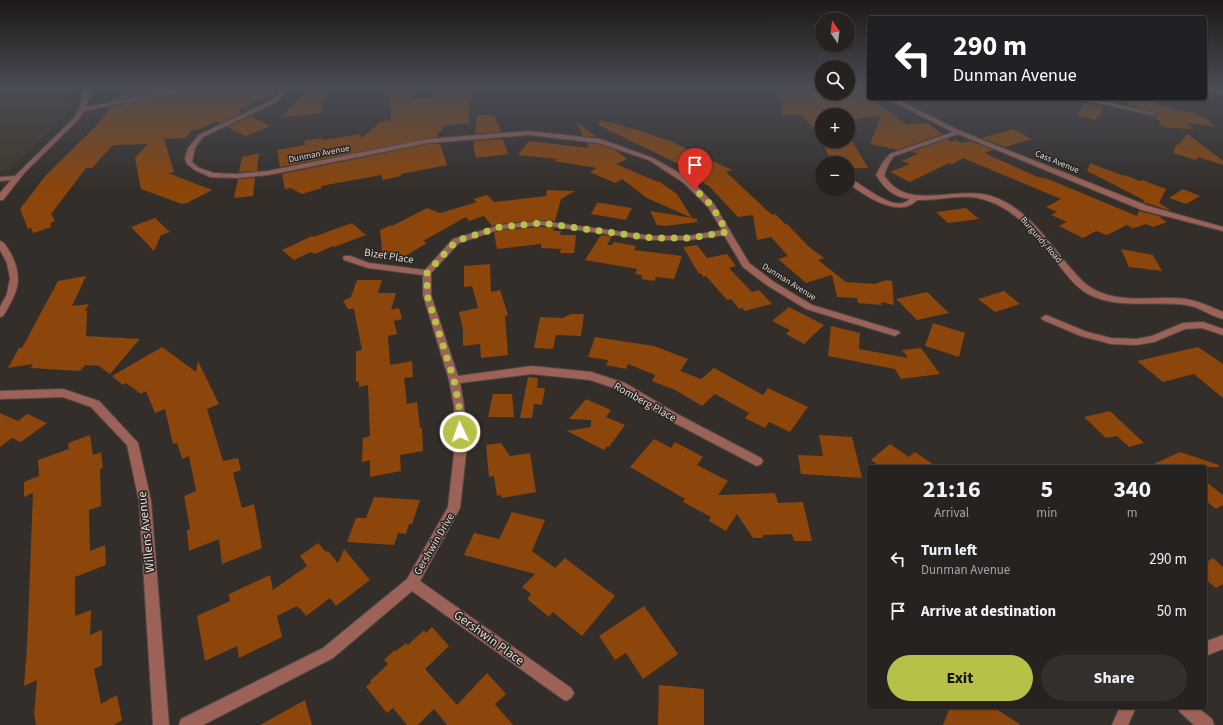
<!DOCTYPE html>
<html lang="en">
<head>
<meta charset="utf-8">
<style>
	:root { --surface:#262220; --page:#322f2d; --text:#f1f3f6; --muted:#a4a4a5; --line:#423f3e; --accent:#b8c147 }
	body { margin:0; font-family:"Source Sans 3",sans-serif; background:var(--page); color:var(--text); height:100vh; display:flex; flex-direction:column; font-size:15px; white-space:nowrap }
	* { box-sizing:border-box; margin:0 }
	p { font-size:13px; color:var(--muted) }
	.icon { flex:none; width:22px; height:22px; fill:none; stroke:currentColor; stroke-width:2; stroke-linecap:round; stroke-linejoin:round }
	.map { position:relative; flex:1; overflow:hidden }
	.side { position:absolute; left:867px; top:465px; width:340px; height:244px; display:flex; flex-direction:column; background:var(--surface); border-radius:4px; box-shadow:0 1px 3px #0004,0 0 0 1px var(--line) }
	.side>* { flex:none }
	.top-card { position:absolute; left:867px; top:16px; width:340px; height:84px; border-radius:4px; box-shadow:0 1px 3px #0004,0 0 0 1px var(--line); background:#202124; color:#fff; overflow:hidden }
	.needle { width:26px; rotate:346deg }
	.tools { position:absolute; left:815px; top:12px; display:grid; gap:8px }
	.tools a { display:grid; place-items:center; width:40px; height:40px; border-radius:50%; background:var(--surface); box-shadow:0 1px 3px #0004,0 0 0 1px var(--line); font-size:20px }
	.pin { position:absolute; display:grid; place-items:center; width:34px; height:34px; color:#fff; margin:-41px -17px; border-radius:50% 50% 50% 0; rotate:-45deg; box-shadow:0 0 4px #0007 }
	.pin .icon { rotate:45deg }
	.me { position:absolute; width:44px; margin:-22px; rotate:357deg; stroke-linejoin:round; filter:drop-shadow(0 0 3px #0008) }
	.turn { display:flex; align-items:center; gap:14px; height:84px; padding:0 20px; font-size:18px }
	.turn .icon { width:52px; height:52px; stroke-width:2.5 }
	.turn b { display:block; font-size:28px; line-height:34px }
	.eta { display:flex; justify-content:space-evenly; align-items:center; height:68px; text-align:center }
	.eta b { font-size:24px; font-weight:700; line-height:28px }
	.action { display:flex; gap:8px; margin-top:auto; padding:8px 20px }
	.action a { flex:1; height:46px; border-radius:24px; background:var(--accent); color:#111; font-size:16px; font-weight:700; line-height:46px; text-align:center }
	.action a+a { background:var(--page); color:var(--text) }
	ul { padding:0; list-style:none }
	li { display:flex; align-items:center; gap:12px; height:52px; padding:0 20px }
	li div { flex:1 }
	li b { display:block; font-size:15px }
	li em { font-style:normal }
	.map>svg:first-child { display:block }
</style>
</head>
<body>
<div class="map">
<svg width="1223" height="725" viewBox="0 0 1223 725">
	<rect width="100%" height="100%" fill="#332e2a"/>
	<path fill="#3e3525" d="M0,88H75L66,114L62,119L9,170L0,172Z"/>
	<g fill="#8c450a">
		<path d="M126,88H172L118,99Z"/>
		<path d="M197,88H277L275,93L238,110L243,112L221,123L217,121L198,130L193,129L185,138L164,139L174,172L168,173L212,190L187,203L182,204L141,189L135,158L148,144L113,145L92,168H86L51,214L55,221L50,223L51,227L33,233L31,228L28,229L20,209L46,175L95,127L111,107Z"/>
		<path d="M311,88H321L324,100H321L323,112L280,118Z"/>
		<path d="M390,88H409V94H411L413,99L437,96L435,91L469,88V123L442,126V131L437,132L438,137L280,167L277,150L305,145L304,141L322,138L323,140L359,134L362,138L379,123L391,120Z"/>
		<path d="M780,88H822V98L848,95V90L857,89L906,124L928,123L942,134L898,150L870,144L881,116L848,120V115H822V136L801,115H782Z"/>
		<path d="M1147,99L1160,106L1165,105L1185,112H1192L1210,121V123L1217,127L1186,123L1194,129L1169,128L1165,126L1159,125L1160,121L1152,116L1156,113L1155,112L1136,107L1124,101Z"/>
		<path d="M1085,104L1104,108L1095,120L1077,115Z"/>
		<path d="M477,115H494L501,132L475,134Z"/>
		<path d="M250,116L270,126L246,136L227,127Z"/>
		<path d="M600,120L642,131H641L670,141L732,170L726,172L772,215L775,214L785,224H787L808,246L824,258L818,260L846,282L875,284L886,280L892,281L894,305L881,302L882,305L858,303L857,298L837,297L832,275L806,283L778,259L788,256L771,237L757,240L753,215L738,217L708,185H706L690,172L693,171L598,125Z"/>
		<path d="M576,122L597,137L583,136Z"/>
		<path d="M1013,129L1032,139L1005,147L981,138Z"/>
		<path d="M1188,134L1223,161V165L1198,157L1196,160L1173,153L1176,146Z"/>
		<path d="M503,139L508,154L476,158L474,150V141Z"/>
		<path d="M947,139L951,142L956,140L961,143L970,141L994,150L984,153L1038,177L1048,179L1137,216L1139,211L1162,217L1160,218L1167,222L1153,227L1146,224L1131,229L1132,228L1127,225L1107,235L1096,231L1083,238L1059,226L1067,222L1051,215L1057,212L1046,207L1061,199L963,158L953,164L949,163L910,182L890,172L910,164L902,161L919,153L911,152Z"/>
		<path d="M529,141L589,148L587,143L599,144L615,150L627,159L616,164L658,182H660L677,194L692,218L697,219V222L665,226L657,225L650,211L692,218L647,198L622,179L615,183L590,172L597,168L555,161L557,159L518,155Z"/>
		<path d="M822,141H852L868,168H848V163H832Z"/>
		<path d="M428,144H440L447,165L401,174V176L383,180L381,175L321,186L322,188L302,194L291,188L285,189L282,174Z"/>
		<path d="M259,153L257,171L239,172L242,157Z"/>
		<path d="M1090,163L1124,176L1125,175L1140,181L1142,180L1166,189L1159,203L1172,211L1143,202L1144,200L1087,171Z"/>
		<path d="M255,178L253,196L234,198L238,179Z"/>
		<path d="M1183,189L1200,196L1186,204L1169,198Z"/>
		<path d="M547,190L575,191L561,199L555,221L541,220L500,224L492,226L484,216L469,221L466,217L423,241L427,243L399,260L382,251L380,230L391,225L392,226L427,208L440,213L477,202L473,199L487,195L494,202L546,196Z"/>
		<path d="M597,203H601L632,208L626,220L591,214Z"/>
		<path d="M966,208L979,219L948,223L936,212Z"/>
		<path d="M155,218L170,232L161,235L154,251L131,227Z"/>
		<path d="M352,223L366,235L334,247L333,246L315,254L311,252L294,260L282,250L312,236L313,237Z"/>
		<path d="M541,227L554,228L553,231H561L560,235H576L574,253H560L561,249L541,248V244L497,249L494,233L501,230Z"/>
		<path d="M601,235L612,236L607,245H612L614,242L636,246L634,250L682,256L674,279L656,277L655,281L641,279L642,275L635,274L637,269L585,260Z"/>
		<path d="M697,245L707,258L727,254L736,266L729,268L752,292L759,290L772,304L745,311L742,308L739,309L731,299L727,300L706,276L703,277L701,273L699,274L683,247Z"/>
		<path d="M1121,249L1153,255L1162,271L1129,267Z"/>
		<path d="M490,264L491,292L500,290L508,315L505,316L508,355L481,358L480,344L463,346V330L459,312L478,308L472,286L464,287V266Z"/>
		<path d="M86,276L72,306L89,304L85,311H87L86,336L140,339L110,374L99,366L85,365L80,371L31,368L33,364L8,368L19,348H22L58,281Z"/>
		<path d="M357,280H382L378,293H396L391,310L399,308L402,319L394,321L397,334L388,336L390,365L412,361L413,377L404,378L407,404L417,402L420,428H422L423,451L400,455L401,471L370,477V460L362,462L363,438L370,436L368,385L359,387V381L356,382V351L362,350L354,309H348L343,301L351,297Z"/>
		<path d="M1004,291L1020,304L995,312L978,299Z"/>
		<path d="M927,292L949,313L917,320L896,299Z"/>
		<path d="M789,307L824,325L804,344L786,334L790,330L772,321Z"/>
		<path d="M571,314H584L581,336L556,335L553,349L534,348L540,317L563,318Z"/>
		<path d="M933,323L965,333L959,357L925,346Z"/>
		<path d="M831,326L860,333L859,349L908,358L902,350L921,348L940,374L901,379L895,369L828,356Z"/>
		<path d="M595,337L654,346L688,359L680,371L701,379L714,368L763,395L768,388L808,407L790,432L769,422L765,428L745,418L749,413L715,394L702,406L675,390L652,381L655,375L628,364L626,369L606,365L608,360L588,357Z"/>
		<path d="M162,347L196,372L198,361L219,404L207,409L223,461L238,458L241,470L233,473L242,508L254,504L262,548L222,564L219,539L189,551L187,530L190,529L184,496L196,491L189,456L182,459L177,443L173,444L165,409L155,413L146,391L141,394L126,383L123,385L112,376Z"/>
		<path d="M1198,347L1223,364V398L1194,374L1163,382L1137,361Z"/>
		<path d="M528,377L538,378L537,388H545L542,405L534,404L532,418H520Z"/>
		<path d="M493,394H512L514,417H488Z"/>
		<path d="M586,399L611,410L606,417L625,425L609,447L607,446L604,450L567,431L591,427V420L569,419Z"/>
		<path d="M1110,411L1144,443L1129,447L1117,436L1106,438L1084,417Z"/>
		<path d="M0,413L18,421L27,414L47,423L21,442L12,438L0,447Z"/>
		<path d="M90,435L93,455L101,452L103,468L100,469L101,506L89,510L90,551L105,545L106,565L75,577V616L91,610L90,635L102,630V665L94,669L101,704L117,695L122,720L114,725H36L34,714L37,680L24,686L27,649L33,493L24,497V482L39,476L38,460L69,449L68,443Z"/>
		<path d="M819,435L852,437L862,478L801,474L798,455L823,456Z"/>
		<path d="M654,439L671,448L675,442L703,457L697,465L728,481L718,495L775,493L778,503L803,502L812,541H794L792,534L763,535L762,538H753L737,514L726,531L709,521L711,517L683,502L685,499L630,467Z"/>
		<path d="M501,443L510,456L530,453L536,492L502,498L501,495L497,496L494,476L489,477L486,445Z"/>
		<path d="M890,444L909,457L915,452L937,467H881L871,460Z"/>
		<path d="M1180,452L1219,465V467H1147Z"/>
		<path d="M1205,481L1223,495V505L1216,509L1205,500Z"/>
		<path d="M374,497L420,500L412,524H409L406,534L398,533L394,545L347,542L356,518H366Z"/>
		<path d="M512,512L545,520L532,551L555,568L565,558L615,596L582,636L553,612L549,617L527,599L531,594L522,587L535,574L464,555L474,533L499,539Z"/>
		<path d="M318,543L326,552L328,551L338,563L344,549L370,580L336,606L330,598L306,616L300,608L299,609L297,606L277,616L282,637L239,658L237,646L205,661L197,616L230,601L229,594L270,575L273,590L307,566L300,556Z"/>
		<path d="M1213,558L1223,567V584L1216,588L1205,579V563Z"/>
		<path d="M644,606L678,654L643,679L626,653L615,660L599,636Z"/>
		<path d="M432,627L449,646L425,669L457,705L487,673L506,694L495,704L513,725H447L434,709L418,725H407L393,708L387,713L366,687L371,682L370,681L388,664L384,660L395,650L396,651L406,643L408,645L424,630L426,633Z"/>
		<path d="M659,685L704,689V725H658Z"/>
		<path d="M305,700L312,725H260Z"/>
		<path d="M950,707H993L1021,725H943Z"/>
	</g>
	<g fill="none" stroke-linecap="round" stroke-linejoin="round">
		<g stroke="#4f4a46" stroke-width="2">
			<g id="minor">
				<path d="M85,88H91L86,107L182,88H196L84,111L78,120L25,172L3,200H0V193L11,180L0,181V177L15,176L74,118L79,110Z"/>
				<path d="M279,88H285L281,98L274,103L203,137L195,148L192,162L199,168L214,173L236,174L268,171L428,139L529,131L600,139L653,158L690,179L714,204L749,263L774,282L812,305L898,331L900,333L895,336L806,309L768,286L743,267L724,235L689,240H652L541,225L501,229L459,243L431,273V295L458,376L532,366L591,372L625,383L679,415L761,458L763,461L761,464L757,466L753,464L671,421L617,389L590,380L532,374L460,383L464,406L467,445L460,508L420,581L571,688L574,693L571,698L566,701L561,698L412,591L333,658L203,725H179L181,719L323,648L407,579L448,507L455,445L454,406L449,380L423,295V275L368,268L344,260L343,258L344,256H350L369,263L425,270L453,239L500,225L541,221L652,236H689L722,230L708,207L684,183L649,160L599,143L529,135L428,143L268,175L236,178L210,177L195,170L187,164L185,158L188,148L199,135L270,101L276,96Z"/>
				<path d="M1205,88L1223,91V95L1205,91Z"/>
				<path d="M886,98H894L960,131L1148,206L1223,227V231L1142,210L958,134L894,156L889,163L884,175C907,213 954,185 991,196C1025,207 1045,237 1067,264C1075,273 1082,283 1093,289C1122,305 1155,295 1186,299C1199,301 1211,307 1223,312V319C1210,316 1200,307 1186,305C1153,300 1119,310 1088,294C1077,288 1069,278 1062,269C1039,240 1017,206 978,198C958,194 937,201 917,200C899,219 865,196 848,183V178C863,183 894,215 910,199C893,197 885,189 876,175L883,162L890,154L953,132Z"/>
				<path d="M1076,98H1088L1155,113L1152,115Z"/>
				<path d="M0,241C5,242 7,248 10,252C24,278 18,292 3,316L0,317V307L7,294L10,278L7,263L0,250Z"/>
				<path d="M1046,315L1087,332L1111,338L1136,339L1152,336L1183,323L1203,322L1223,329V335L1202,328L1185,329L1154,342L1136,345L1111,344L1081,336L1043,320L1041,318Z"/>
				<path d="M63,389L99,401L138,443L151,501L169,725H153L139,501L127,445L91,407L63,397L0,399V391Z"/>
				<path d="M1223,635V649L1205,656V642Z"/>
				<path d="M1120,707H1136L1128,725H1112Z"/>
				<path d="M1177,707H1197L1212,719L1214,725H1194L1180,712Z"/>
			</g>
		</g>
		<use href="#minor" fill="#9c6157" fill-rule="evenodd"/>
	</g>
	<linearGradient id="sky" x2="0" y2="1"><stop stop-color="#1c1917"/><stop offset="0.46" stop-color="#4a4c55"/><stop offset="1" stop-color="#4a4c55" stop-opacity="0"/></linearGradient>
	<rect width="1223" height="190" fill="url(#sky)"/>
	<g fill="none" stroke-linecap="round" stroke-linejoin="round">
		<path stroke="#b8c147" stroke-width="7" stroke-dasharray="0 12.6" d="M460,432L459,406L454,380L427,295V273L456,241L500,227L541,223L652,238H689L727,232L712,206L695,189"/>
	</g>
	<g text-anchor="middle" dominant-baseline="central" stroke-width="3" stroke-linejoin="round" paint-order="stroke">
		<g font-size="9" fill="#dfdcd9" stroke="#292420">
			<text transform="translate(319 154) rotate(-11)">Dunman Avenue</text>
			<text transform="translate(1057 162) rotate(22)">Cass Avenue</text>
			<text transform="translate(1041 240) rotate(49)">Burgundy Road</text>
			<text transform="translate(789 282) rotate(32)">Dunman Avenue</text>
		</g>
		<g font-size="11" fill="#dfdcd9" stroke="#292420">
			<text transform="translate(389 256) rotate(9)">Bizet Place</text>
			<text transform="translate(645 402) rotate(29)">Romberg Place</text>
			<text transform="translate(434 544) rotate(-60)">Gershwin Drive</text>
		</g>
		<g font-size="13" fill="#dfdcd9" stroke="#292420">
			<text transform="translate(146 532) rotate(-96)">Willens Avenue</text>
			<text transform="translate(489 638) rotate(36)">Gershwin Place</text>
		</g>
	</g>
</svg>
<div class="tools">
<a><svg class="needle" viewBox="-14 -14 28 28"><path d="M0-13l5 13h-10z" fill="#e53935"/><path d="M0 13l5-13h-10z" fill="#a4a4a5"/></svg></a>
<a><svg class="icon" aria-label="search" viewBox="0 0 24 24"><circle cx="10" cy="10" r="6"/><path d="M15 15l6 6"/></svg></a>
<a>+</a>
<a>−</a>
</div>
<div class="pin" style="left:695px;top:189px;background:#d93025"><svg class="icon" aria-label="arrive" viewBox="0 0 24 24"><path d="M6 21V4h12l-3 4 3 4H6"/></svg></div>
<svg class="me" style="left:460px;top:432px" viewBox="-20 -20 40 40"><circle r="17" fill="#b8c147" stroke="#fff" stroke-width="3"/><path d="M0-11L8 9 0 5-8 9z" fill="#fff"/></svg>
<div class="top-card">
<div class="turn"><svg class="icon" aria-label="left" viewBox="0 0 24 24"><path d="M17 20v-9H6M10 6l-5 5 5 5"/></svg><div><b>290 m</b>Dunman Avenue</div></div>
</div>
<section class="side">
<div class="eta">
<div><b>21:16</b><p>Arrival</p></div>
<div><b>5</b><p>min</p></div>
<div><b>340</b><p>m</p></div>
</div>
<ul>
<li><svg class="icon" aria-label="left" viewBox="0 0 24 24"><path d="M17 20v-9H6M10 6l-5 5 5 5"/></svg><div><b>Turn left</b><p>Dunman Avenue</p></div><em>290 m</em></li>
<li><svg class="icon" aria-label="arrive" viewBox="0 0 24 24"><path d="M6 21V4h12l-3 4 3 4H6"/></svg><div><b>Arrive at destination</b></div><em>50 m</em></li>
</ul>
<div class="action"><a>Exit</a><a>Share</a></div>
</section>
</div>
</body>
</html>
